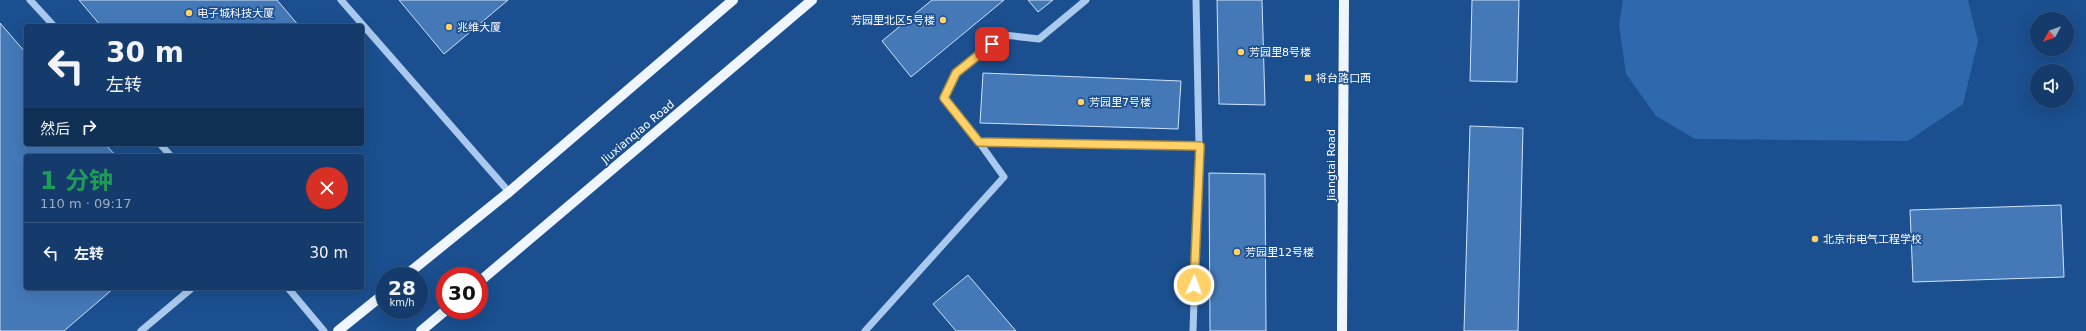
<!DOCTYPE html>
<html lang="zh">
<head>
<meta charset="utf-8">
<style>
	:root { --surface:#143b6b; --page:#214673; --text:#f1f3f6; --muted:#9dadc1; --line:#33557e }
	body { margin:0; font-family:"DejaVu Sans","Noto Sans SC",sans-serif; background:var(--page); color:var(--text); height:100vh; display:flex; flex-direction:column; font-size:15px; white-space:nowrap }
	* { box-sizing:border-box; margin:0 }
	p { font-size:13px; color:var(--muted) }
	.icon { flex:none; width:22px; height:22px; fill:none; stroke:currentColor; stroke-width:2; stroke-linecap:round; stroke-linejoin:round }
	.map { position:relative; flex:1; overflow:hidden }
	.panel { position:absolute; left:24px; top:154px; width:340px; height:136px; display:flex; flex-direction:column; background:var(--surface); border-radius:4px; box-shadow:0 4px 16px #0002,0 0 0 1px var(--line) }
	.panel>* { flex:none }
	.top-card { position:absolute; left:24px; top:24px; width:340px; height:122px; border-radius:4px; box-shadow:0 4px 16px #0002,0 0 0 1px var(--line); background:#143b6b; color:var(--text); overflow:hidden }
	.needle { width:26px; rotate:230deg }
	.fabs { position:absolute; left:2030px; top:12px; display:grid; gap:8px }
	.fabs a { display:grid; place-items:center; width:44px; height:44px; border-radius:50%; background:var(--surface); box-shadow:0 4px 16px #0002,0 0 0 1px var(--line); font-size:20px }
	.speed { position:absolute; left:376px; top:267px; display:flex; gap:8px; font-size:20px; font-weight:700; text-align:center }
	.speed>* { display:grid; place-content:center; width:52px; height:52px; border-radius:50%; background:var(--surface); box-shadow:0 4px 16px #0002,0 0 0 1px var(--line); line-height:1 }
	.speed small { font-size:10px; font-weight:400 }
	.speed .limit { border:6px solid #d22; background:#fff; color:#111 }
	.pin { position:absolute; display:grid; place-items:center; width:34px; height:34px; color:#fff; margin:-17px; border-radius:8px; box-shadow:0 2px 6px #0006 }
	.me { position:absolute; width:44px; margin:-22px; rotate:2deg; stroke-linejoin:round; filter:drop-shadow(0 0 3px #0008) }
	.turn { display:flex; align-items:center; gap:14px; height:84px; padding:0 16px; font-size:18px }
	.turn .icon { width:52px; height:52px; stroke-width:2.5 }
	.turn b { display:block; font-size:28px; line-height:34px }
	.then { display:flex; align-items:center; height:38px; padding:0 16px; background:#0003; gap:8px; font-size:15px }
	.round { display:grid; place-items:center; flex:none; width:42px; height:42px; border-radius:21px; background:var(--page) }
	.overview { display:flex; align-items:center; justify-content:space-between; height:68px; padding:0 16px }
	h1 { font-size:24px; font-weight:700; line-height:30px; color:#1e9e55 }
	ul { padding:0; list-style:none }
	li { display:flex; align-items:center; gap:12px; height:60px; padding:0 16px; border-top:1px solid var(--line) }
	li div { flex:1 }
	li b { display:block; font-size:15px }
	li em { font-style:normal }
	.map>svg:first-child { display:block }
</style>
</head>
<body>
<div class="map">
<svg width="2086" height="331" viewBox="0 0 2086 331">
	<rect width="100%" height="100%" fill="#1b4f8f"/>
	<path fill="#2e69ad" d="M1623,0H1968L1978,41L1963,104L1908,141L1695,139L1656,116L1626,74L1619,25Z"/>
	<g fill="#4478b7" stroke="#cfe3fa">
		<path d="M79,0H277L299,26H101Z"/>
		<path d="M399,0H508L444,54Z"/>
		<path d="M932,0H1004L911,77L882,41Z"/>
		<path d="M1028,0H1053L1038,12Z"/>
		<path d="M1217,0H1262L1265,105L1219,104Z"/>
		<path d="M1472,0H1519L1517,82L1470,81Z"/>
		<path d="M0,23L26,53V144H105L116,156H26V288H114L64,331H0Z"/>
		<path d="M983,73L1181,81L1178,129L980,123Z"/>
		<path d="M1470,126L1523,128L1518,331H1464Z"/>
		<path d="M1209,173L1265,174L1266,331H1210Z"/>
		<path d="M2061,205L2064,277L1913,282L1910,210Z"/>
		<path d="M968,275L1016,331H956L933,304Z"/>
	</g>
	<g fill="none" stroke-linecap="round" stroke-linejoin="round">
		<g stroke="#a9c9ee" stroke-width="7">
			<path d="M30,0L54,26"/>
			<path d="M341,0L509,192"/>
			<path d="M1086,0L1039,39L1004,35L956,73L944,98L979,142L1199,146"/>
			<path d="M160,144L171,156"/>
			<path d="M288,288L324,331"/>
			<path d="M141,331L192,288"/>
			<path d="M865,331L1004,177L979,142"/>
			<path d="M1193,331L1199,146L1196,0"/>
		</g>
		<g stroke="#f0f6ff" stroke-width="10">
			<path d="M405,276L509,192L733,0"/>
			<path d="M479,282L812,0"/>
			<path d="M338,331L385,293"/>
			<path d="M421,331L446,310"/>
			<path d="M1342,331L1344,0"/>
		</g>
	</g>
	<g fill="none" stroke-linecap="round" stroke-linejoin="round">
		<g stroke="#a68842" stroke-width="10">
			<path id="route" d="M992,44L956,73L944,98L979,142L1200,146L1194,285"/>
		</g>
		<use href="#route" stroke="#ffd166" stroke-width="7"/>
	</g>
	<g fill="#ffd166" stroke="#1b4f8f" stroke-width="1.5">
		<circle cx="189" cy="13" r="4"/>
		<circle cx="943" cy="20" r="4"/>
		<circle cx="449" cy="27" r="4"/>
		<circle cx="1241" cy="52" r="4"/>
		<rect x="1304" y="74" width="8" height="8" rx="2"/>
		<circle cx="1081" cy="102" r="4"/>
		<circle cx="1815" cy="239" r="4"/>
		<circle cx="1237" cy="252" r="4"/>
	</g>
	<g text-anchor="middle" dominant-baseline="central" stroke-width="3.5" stroke-linejoin="round" paint-order="stroke">
		<g font-size="11" fill="#fff" stroke="#1b4f8f" text-anchor="start">
			<text x="197" y="13">电子城科技大厦</text>
			<text x="935" y="20" text-anchor="end">芳园里北区5号楼</text>
			<text x="457" y="27">兆维大厦</text>
			<text x="1249" y="52">芳园里8号楼</text>
			<text x="1316" y="78">将台路口西</text>
			<text x="1089" y="102">芳园里7号楼</text>
			<text x="1823" y="239">北京市电气工程学校</text>
			<text x="1245" y="252">芳园里12号楼</text>
		</g>
		<g font-size="11" fill="#fff" stroke="#1b4f8f">
			<text transform="translate(638 132) rotate(-40)">Jiuxianqiao Road</text>
			<text transform="translate(1331 165) rotate(-90)">Jiangtai Road</text>
		</g>
	</g>
</svg>
<div class="fabs">
<a><svg class="needle" viewBox="-14 -14 28 28"><path d="M0-13l5 13h-10z" fill="#e53935"/><path d="M0 13l5-13h-10z" fill="#9dadc1"/></svg></a>
<a><svg class="icon" aria-label="sound" viewBox="0 0 24 24"><path d="M4 9h4l5-4v14l-5-4H4zM17 9q2 3 0 6"/></svg></a>
</div>
<div class="speed"><div>28<small>km/h</small></div><div class="limit">30</div></div>
<div class="pin" style="left:992px;top:44px;background:#d93025"><svg class="icon" aria-label="arrive" viewBox="0 0 24 24"><path d="M6 21V4h12l-3 4 3 4H6"/></svg></div>
<svg class="me" style="left:1194px;top:285px" viewBox="-20 -20 40 40"><circle r="17" fill="#ffd166" stroke="#fff" stroke-width="3"/><path d="M0-11L8 9 0 5-8 9z" fill="#fff"/></svg>
<div class="top-card">
<div class="turn"><svg class="icon" aria-label="left" viewBox="0 0 24 24"><path d="M17 20v-9H6M10 6l-5 5 5 5"/></svg><div><b>30 m</b>左转</div></div>
<div class="then">然后<svg class="icon" aria-label="right" viewBox="0 0 24 24"><path d="M7 20v-9h11M14 6l5 5-5 5"/></svg></div>
</div>
<section class="panel">
<div class="overview"><div><h1>1 分钟</h1><p>110 m · 09:17</p></div><a class="round" style="background:#d93025;color:#fff"><svg class="icon" aria-label="close" viewBox="0 0 24 24"><path d="M6 6l12 12M18 6L6 18"/></svg></a></div>
<ul>
<li><svg class="icon" aria-label="left" viewBox="0 0 24 24"><path d="M17 20v-9H6M10 6l-5 5 5 5"/></svg><div><b>左转</b></div><em>30 m</em></li>
</ul>
</section>
</div>
</body>
</html>
